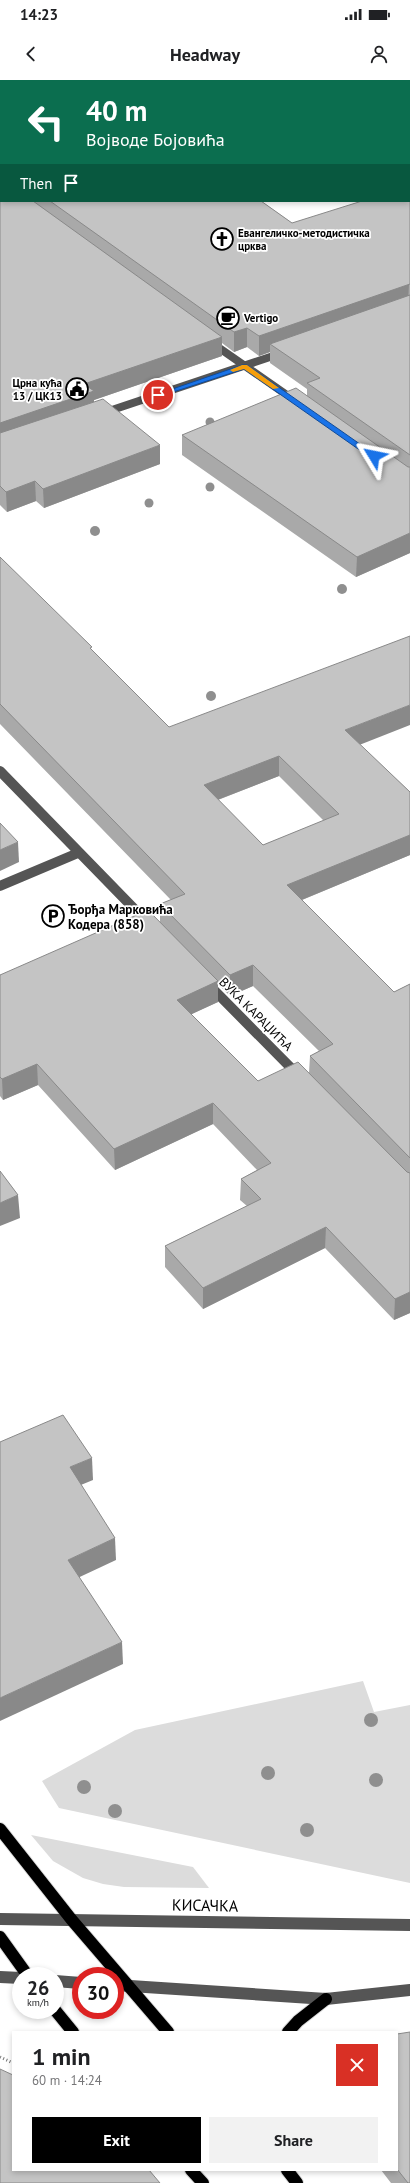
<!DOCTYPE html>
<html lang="en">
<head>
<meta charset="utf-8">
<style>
	:root { --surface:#fff; --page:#f2f2f2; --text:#202124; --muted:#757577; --accent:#000 }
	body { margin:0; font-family:"PT Sans",sans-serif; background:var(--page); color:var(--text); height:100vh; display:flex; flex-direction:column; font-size:15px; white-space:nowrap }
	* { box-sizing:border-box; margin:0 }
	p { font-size:13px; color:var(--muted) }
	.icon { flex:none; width:22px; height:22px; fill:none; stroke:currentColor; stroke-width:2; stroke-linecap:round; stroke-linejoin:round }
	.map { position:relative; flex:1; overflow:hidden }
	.drawer { position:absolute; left:12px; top:1951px; width:386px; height:140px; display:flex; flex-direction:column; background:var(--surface); border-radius:0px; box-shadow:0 2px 6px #0003 }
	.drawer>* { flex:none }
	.guide { position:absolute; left:0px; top:0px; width:410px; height:122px; box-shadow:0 2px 6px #0003; background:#0b6e4f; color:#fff; overflow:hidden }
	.speed { position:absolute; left:12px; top:1887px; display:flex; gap:8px; font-size:20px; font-weight:700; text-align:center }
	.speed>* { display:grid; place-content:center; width:52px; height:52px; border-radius:50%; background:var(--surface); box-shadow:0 2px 6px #0003; line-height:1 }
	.speed small { font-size:10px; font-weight:400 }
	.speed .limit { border:6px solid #d22; background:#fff; color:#111 }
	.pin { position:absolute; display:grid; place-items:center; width:34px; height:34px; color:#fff; margin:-17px; border:2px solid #fff; border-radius:50%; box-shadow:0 1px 4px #0007 }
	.me { position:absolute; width:44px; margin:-22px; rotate:305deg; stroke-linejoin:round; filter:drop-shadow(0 0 3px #0008) }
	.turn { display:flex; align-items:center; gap:14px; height:84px; padding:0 20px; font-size:18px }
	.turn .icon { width:52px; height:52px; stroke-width:2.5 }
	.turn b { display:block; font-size:28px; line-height:34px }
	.then { display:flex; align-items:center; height:38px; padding:0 20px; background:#0003; gap:8px; font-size:15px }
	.round { display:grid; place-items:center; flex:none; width:42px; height:42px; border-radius:0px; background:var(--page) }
	.summary { display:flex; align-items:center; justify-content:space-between; height:68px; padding:0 20px }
	h1 { font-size:24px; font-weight:700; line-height:30px }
	.primary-button { display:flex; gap:8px; margin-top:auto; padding:8px 20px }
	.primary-button a { flex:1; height:46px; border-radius:0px; background:var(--accent); color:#fff; font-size:16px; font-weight:700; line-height:46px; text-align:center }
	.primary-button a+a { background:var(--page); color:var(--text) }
	.status { display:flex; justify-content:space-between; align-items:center; height:28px; padding:0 20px; background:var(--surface); direction:ltr }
	.status svg { height:11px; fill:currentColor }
	header { display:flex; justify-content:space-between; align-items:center; height:52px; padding:0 20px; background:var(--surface); font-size:18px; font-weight:700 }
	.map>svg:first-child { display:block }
</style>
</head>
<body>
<div class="status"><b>14:23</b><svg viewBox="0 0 49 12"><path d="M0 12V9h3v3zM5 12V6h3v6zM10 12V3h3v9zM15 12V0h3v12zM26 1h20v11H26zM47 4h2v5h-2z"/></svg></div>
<header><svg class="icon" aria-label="back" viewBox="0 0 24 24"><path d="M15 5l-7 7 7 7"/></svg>Headway<svg class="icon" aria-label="person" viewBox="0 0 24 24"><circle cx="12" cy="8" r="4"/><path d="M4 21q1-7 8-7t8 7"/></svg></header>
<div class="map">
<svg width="410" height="2103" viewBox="0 0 410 2103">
	<rect width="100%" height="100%" fill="#fff"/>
	<g fill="#dcdcdc">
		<path d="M363,1601L374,1632L410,1625V1803L59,1728L42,1701L135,1650Z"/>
		<path d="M31,1755L193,1787L209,1808L124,1807L103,1804L83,1798L53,1781Z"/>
	</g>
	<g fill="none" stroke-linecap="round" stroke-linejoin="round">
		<g stroke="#dbdbdb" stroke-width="14">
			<g id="major">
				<path d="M0,1749L71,1839L168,1952"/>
				<path d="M0,1857L28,1896"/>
				<path d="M55,1930L73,1952"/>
				<path d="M288,1952L298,1941L326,1919"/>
				<path d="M191,2090L203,2103"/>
				<path d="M287,2090L297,2103"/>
			</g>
		</g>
		<path stroke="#777" stroke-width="3" stroke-dasharray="1 2.5" stroke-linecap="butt" d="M0,1977L13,1983"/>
		<g stroke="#555" stroke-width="8">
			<path d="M212,263L294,320"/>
			<path d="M103,333L282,273"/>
		</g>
		<g stroke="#555" stroke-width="10">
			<path d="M0,691L148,843"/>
			<path d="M0,806L78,773"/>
			<path d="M208,904L298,995"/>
		</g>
		<g stroke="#555" stroke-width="12">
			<path d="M0,1839L410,1845"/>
			<path d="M0,1897L21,1898"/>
			<path d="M55,1901L81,1903"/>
			<path d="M115,1905L326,1919L410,1910"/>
		</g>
		<use href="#major" stroke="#000" stroke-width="12"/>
	</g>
	<g fill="#8f8f8f">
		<circle cx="210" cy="342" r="4.5"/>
		<circle cx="210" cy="407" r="4.5"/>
		<circle cx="149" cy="423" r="4.5"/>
		<circle cx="95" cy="451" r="5"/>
		<circle cx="342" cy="509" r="5"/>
		<circle cx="211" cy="616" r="5"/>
		<circle cx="371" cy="1640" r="7"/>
		<circle cx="268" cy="1693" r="7"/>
		<circle cx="376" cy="1700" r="7"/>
		<circle cx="84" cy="1707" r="7"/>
		<circle cx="115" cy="1731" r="7"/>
		<circle cx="307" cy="1750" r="7"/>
	</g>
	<g fill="#a9a9a9" fill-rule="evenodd">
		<path d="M0,0H410V473L356,497L182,375V355L307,316V309L270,283V272L259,276L247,267L234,272L222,263V276L94,320V322L160,384L44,428L36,421L7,432L0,425ZM1,1H409V121L292,143L261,121H1Z"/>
		<path d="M0,477L92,571L169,647L360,665L410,712V775L302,820L394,912L410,904V1233L394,1240L325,1168L203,1229L165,1187V1166L247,1126L240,1120L241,1099L257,1090L213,1044L115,1090L38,1005L3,1020L0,1016V895L160,843V824L171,820L0,644ZM279,696L324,741L263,765L218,720ZM218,904L230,916L253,906L319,971L310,976L309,993L258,1001L191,934L218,922Z"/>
		<path d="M397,1954L410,2103H391L381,2090H397Z"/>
	</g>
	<g fill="#898989">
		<path d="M225,0H302V1H220Z"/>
		<path d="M409,204L408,223L270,264V272L259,276V256Z"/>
		<path d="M247,248V267L234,272V252Z"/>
		<path d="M222,257V276L94,320V331L0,363V343L84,304Z"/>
		<path d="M160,365V384L44,428L43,409Z"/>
		<path d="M35,401L36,421L7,432L6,412Z"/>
		<path d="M410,453V473L356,497L357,477Z"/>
		<path d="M410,625V645L344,671L345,650Z"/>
		<path d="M279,676V696L204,725V705Z"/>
		<path d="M410,755V775L287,826V805Z"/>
		<path d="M18,762L19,782L0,791V770Z"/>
		<path d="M253,885V906L230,916V895Z"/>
		<path d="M218,901V922L177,941V920Z"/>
		<path d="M37,984L38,1005L3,1020L2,999Z"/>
		<path d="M213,1023V1044L115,1090L114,1069Z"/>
		<path d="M18,1115L20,1138L0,1146V1123Z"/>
		<path d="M326,1147L325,1168L203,1229V1208Z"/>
		<path d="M410,1212V1233L394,1240L395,1219Z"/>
		<path d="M92,1378L93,1400L71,1409L70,1387Z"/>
		<path d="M115,1458L116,1480L69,1502L68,1480Z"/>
		<path d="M122,1562L123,1584L0,1641V1618Z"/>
	</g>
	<g fill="#c4c4c4" stroke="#898989" fill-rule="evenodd">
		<path d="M0,0H225L220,1H1V121H33L222,257L84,304L94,311L0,343Z"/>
		<path d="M321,0H410V204L259,256L247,248L234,252L50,121H261L292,143L362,121H409V1H322Z"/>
		<path d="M410,215V375L307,303L320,298L270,264Z"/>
		<path d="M296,308L408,387H410V453L357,477L182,355Z"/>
		<path d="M103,319L160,365L43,409L35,401L6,412L0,406V353Z"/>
		<path d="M0,477L92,567L90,568L169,647L410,556V625L345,650L410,712V755L287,805L394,912L410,904V1078L310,976L333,964L253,885L230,895L160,824L185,814L0,624ZM279,676L339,734L263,765L204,705Z"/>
		<path d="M0,743L18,762L0,770Z"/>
		<path d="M148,830L218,901L177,920L258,1001L298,982L407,1092L410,1093V1212L395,1219L326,1147L203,1208L165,1166L261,1119L241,1099L271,1083L213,1023L114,1069L37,984L2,999L0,997V895Z"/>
		<path d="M0,1091L18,1115L0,1123Z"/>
		<path d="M63,1335L92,1378L70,1387L115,1458L68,1480L122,1562L0,1618V1362Z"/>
		<path d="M410,1952V2103H408L397,2089V1954Z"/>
		<path d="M0,1989L13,1995V2090H149L160,2103H0Z"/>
	</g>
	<path fill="#1a73e8" stroke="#114b97" d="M242,285H247L377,376L371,378L244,289L161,316L155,315Z"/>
	<path fill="#f59e0b" d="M242,285H247L279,308L273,309L244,289L233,292L230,290Z"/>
	<defs>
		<g id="church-ring" transform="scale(1.15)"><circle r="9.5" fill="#fff" stroke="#000" stroke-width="1.5"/><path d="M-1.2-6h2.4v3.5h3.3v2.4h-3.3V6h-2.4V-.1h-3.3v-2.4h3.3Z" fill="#000"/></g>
		<g id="cafe-ring" transform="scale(1.15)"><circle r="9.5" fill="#fff" stroke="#000" stroke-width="1.5"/><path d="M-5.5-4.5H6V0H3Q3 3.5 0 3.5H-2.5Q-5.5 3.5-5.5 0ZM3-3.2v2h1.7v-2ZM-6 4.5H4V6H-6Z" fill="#000"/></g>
		<g id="civic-ring" transform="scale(1.15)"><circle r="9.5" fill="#fff" stroke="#000" stroke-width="1.5"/><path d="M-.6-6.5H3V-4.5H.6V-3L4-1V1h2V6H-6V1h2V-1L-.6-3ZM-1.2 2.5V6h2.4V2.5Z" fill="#000"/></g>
		<g id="parking-ring" transform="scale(1.15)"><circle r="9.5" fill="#fff" stroke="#000" stroke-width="1.5"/><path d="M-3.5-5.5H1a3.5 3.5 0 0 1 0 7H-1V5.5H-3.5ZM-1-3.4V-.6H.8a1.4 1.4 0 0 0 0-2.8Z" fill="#000"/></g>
	</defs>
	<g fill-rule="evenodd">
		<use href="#church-ring" x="222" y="159"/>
		<use href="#cafe-ring" x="228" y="238"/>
		<use href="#civic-ring" x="77" y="309"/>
		<use href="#parking-ring" x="53" y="836"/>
	</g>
	<g text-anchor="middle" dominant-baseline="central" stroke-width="3.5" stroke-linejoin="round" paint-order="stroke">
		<g font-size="11" font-weight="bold" fill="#000" stroke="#fff" text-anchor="start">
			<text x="238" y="153">Евангеличко-методистичка<tspan x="238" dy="13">црква</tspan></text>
			<text x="244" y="238">Vertigo</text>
			<text x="62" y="303" text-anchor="end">Црна кућа<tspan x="62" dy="13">13 / ЦК13</tspan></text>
		</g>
		<g font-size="13" font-weight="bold" fill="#000" stroke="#fff" text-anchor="start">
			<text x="68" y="829">Ђорђа Марковића<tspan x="68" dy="15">Кодера (858)</tspan></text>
		</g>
		<g font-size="13" fill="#000" stroke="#fff">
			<text transform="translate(256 934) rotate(45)">ВУКА КАРАЏИЋА</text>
		</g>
		<g font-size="16" fill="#000" stroke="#fff">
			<text transform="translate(205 1825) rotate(1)">КИСАЧКА</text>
		</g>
	</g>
</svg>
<div class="speed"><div>26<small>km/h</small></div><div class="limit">30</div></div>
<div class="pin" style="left:158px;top:315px;background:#d93025"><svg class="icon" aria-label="arrive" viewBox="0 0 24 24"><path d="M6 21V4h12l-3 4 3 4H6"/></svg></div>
<svg class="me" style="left:374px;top:376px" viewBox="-20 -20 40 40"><path d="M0-17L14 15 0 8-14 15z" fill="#1a73e8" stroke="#fff" stroke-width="4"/></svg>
<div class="guide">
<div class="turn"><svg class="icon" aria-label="left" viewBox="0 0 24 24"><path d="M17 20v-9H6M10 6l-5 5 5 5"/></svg><div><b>40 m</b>Војводе Бојовића</div></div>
<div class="then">Then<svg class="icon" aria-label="arrive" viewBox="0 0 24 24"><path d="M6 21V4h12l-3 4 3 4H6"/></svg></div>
</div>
<section class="drawer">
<div class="summary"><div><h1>1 min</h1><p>60 m · 14:24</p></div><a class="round" style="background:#d93025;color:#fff"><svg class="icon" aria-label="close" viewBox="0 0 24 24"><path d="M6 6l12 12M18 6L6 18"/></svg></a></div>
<div class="primary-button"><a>Exit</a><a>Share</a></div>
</section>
</div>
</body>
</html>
